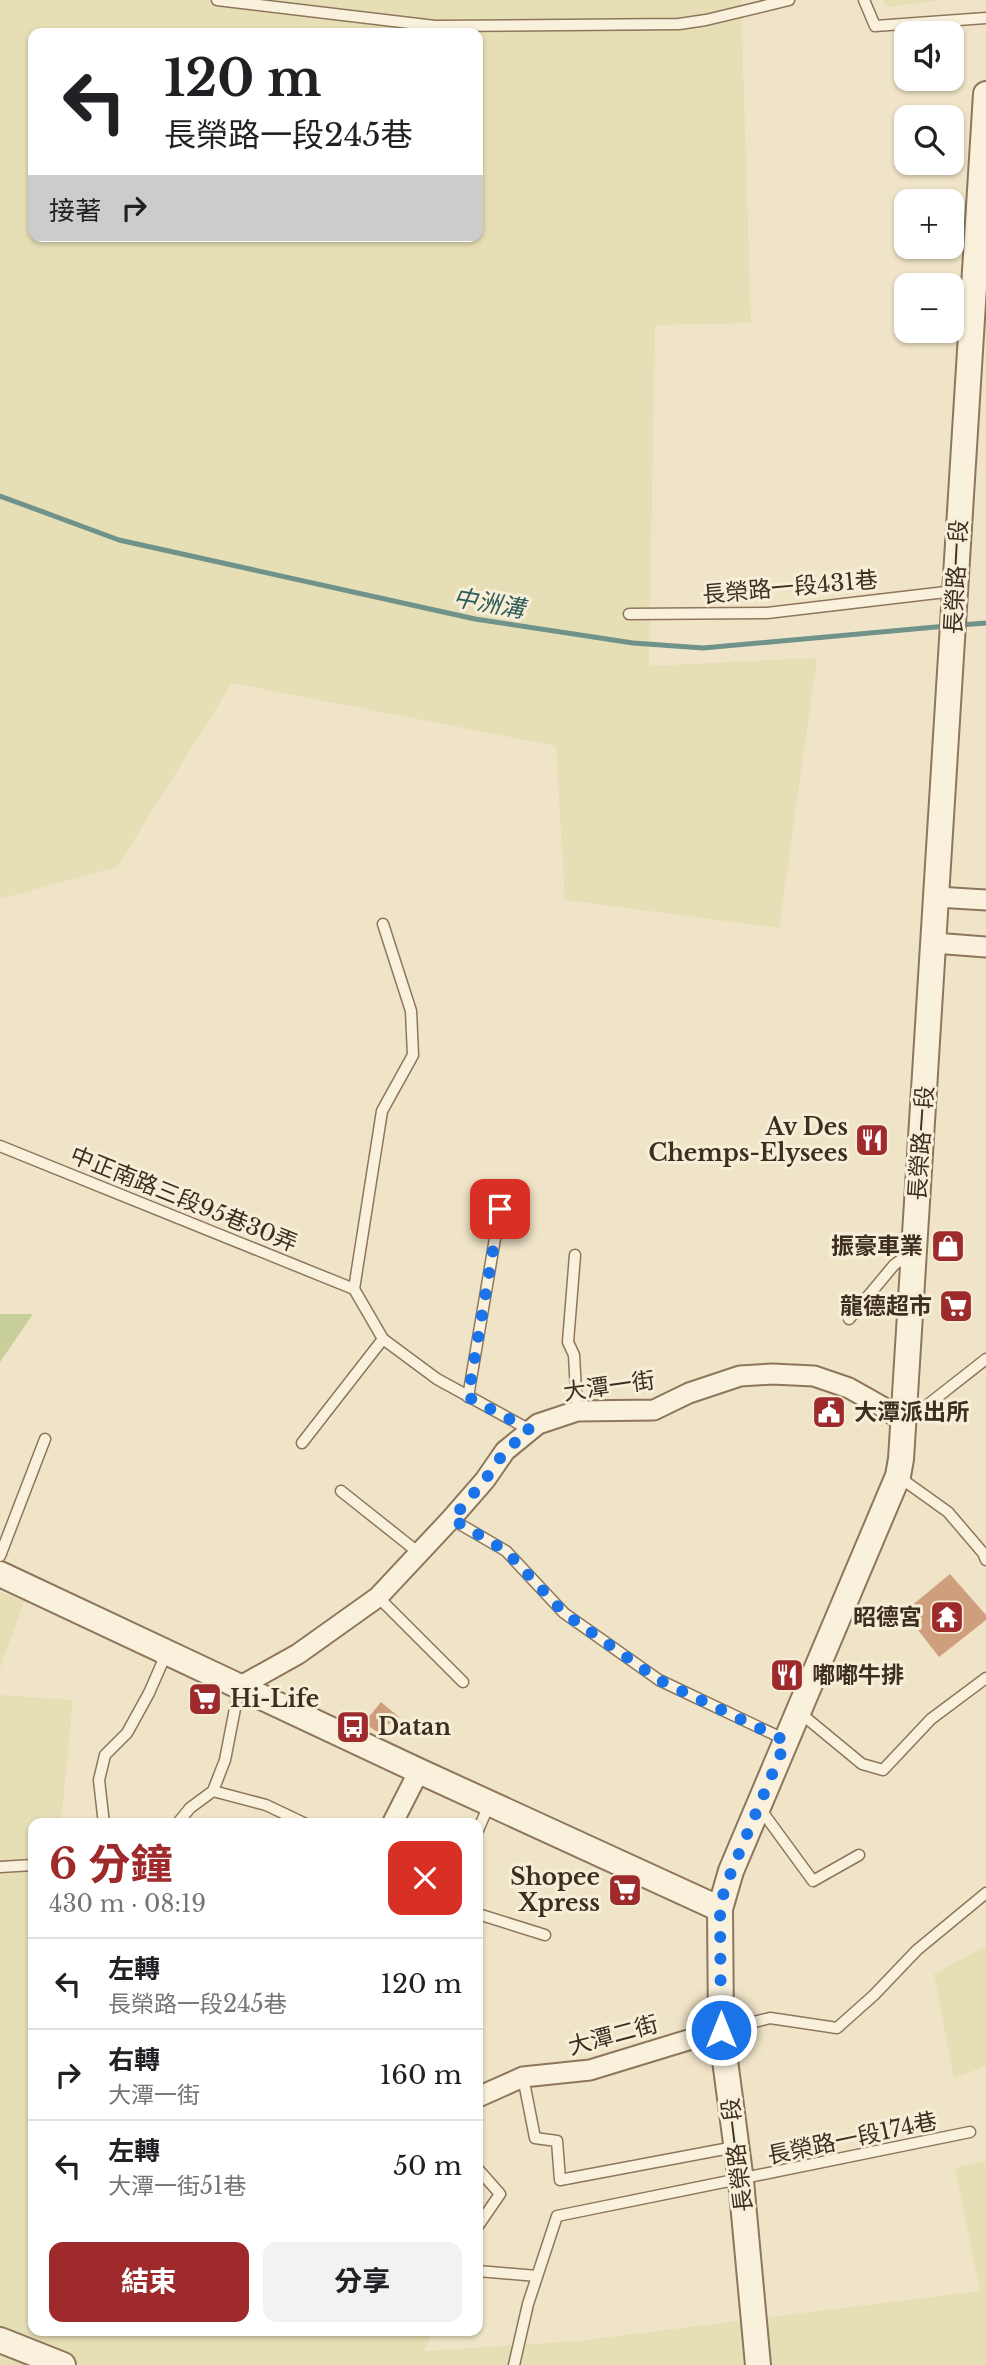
<!DOCTYPE html>
<html lang="zh-TW">
<head>
<meta charset="utf-8">
<style>
	:root { --surface:#fff; --page:#f2f2f2; --text:#202124; --muted:#757577; --line:#e0e0e0; --accent:#9e2a2b }
	body { margin:0; font-family:"Libre Baskerville","Noto Sans TC",serif; background:var(--page); color:var(--text); height:100vh; display:flex; flex-direction:column; font-size:26px; white-space:nowrap }
	* { box-sizing:border-box; margin:0 }
	p { font-size:23px; color:var(--muted) }
	.icon { flex:none; width:38px; height:38px; fill:none; stroke:currentColor; stroke-width:2; stroke-linecap:round; stroke-linejoin:round }
	.map { position:relative; flex:1; overflow:hidden }
	.side { position:absolute; left:28px; top:1818px; width:455px; height:518px; display:flex; flex-direction:column; background:var(--surface); border-radius:14px; box-shadow:0 2px 5px #0004 }
	.side>* { flex:none }
	.guide { position:absolute; left:28px; top:28px; width:455px; height:214px; border-radius:14px; box-shadow:0 2px 5px #0004; background:#fff; color:var(--text); overflow:hidden }
	.controls { position:absolute; left:894px; top:21px; display:grid; gap:14px }
	.controls a { display:grid; place-items:center; width:70px; height:70px; border-radius:14px; background:var(--surface); box-shadow:0 2px 5px #0004; font-size:35px }
	.pin { position:absolute; display:grid; place-items:center; width:60px; height:60px; color:#fff; margin:-30px; border-radius:14px; box-shadow:0 4px 10px #0006 }
	.me { position:absolute; width:77px; margin:-38px; rotate:0deg; stroke-linejoin:round; filter:drop-shadow(0 0 5px #0008) }
	.turn { display:flex; align-items:center; gap:24px; height:147px; padding:0 21px; font-size:32px }
	.turn .icon { width:91px; height:91px; stroke-width:2.5 }
	.turn b { display:block; font-size:49px; line-height:60px }
	.then { display:flex; align-items:center; height:66px; padding:0 21px; background:#0003; gap:14px; font-size:26px }
	.round { display:grid; place-items:center; flex:none; width:74px; height:74px; border-radius:14px; background:var(--page) }
	.overview { display:flex; align-items:center; justify-content:space-between; height:119px; padding:0 21px }
	h1 { font-size:42px; font-weight:700; line-height:52px; color:var(--accent) }
	.button { display:flex; gap:14px; margin-top:auto; padding:14px 21px }
	.button a { flex:1; height:80px; border-radius:14px; background:var(--accent); color:#fff; font-size:28px; font-weight:700; line-height:80px; text-align:center }
	.button a+a { background:var(--page); color:var(--text) }
	ul { padding:0; list-style:none }
	li { display:flex; align-items:center; gap:21px; height:91px; padding:0 21px; border-top:2px solid var(--line) }
	li div { flex:1 }
	li b { display:block; font-size:26px }
	li em { font-style:normal }
	.map>svg:first-child { display:block }
</style>
</head>
<body>
<div class="map">
<svg width="986" height="2365" viewBox="0 0 986 2365">
	<rect width="100%" height="100%" fill="#f0e4c8"/>
	<g fill="#e6deb5" fill-rule="evenodd">
		<path d="M0,0H741L751,323L655,325L649,666L817,658L779,928L565,900L556,746L232,683L117,867L0,899ZM33,33H478V236H33Z"/>
		<path d="M883,0H943L887,7Z"/>
		<path d="M0,1592L24,1601L0,1669Z"/>
		<path d="M0,1695L73,1700L61,1823L33,1824V2331H433L424,2351L578,2341L980,2291L955,2168L986,2161V2365H0Z"/>
		<path d="M986,1946V2066L954,2078L934,1974Z"/>
	</g>
	<path fill="#c9cf9b" d="M0,1314H33L0,1362Z"/>
	<g fill="none" stroke-linecap="round" stroke-linejoin="round">
		<g stroke="#6f938a" stroke-width="5">
			<path d="M0,496L119,540L475,619L633,643L703,648L947,626"/>
			<path d="M960,625L986,623"/>
		</g>
	</g>
	<g fill="#cf9f7d">
		<path d="M950,1574L986,1615V1620L939,1657L904,1612Z"/>
		<path d="M381,1702L399,1717L377,1732L364,1723Z"/>
	</g>
	<g fill="none" stroke-linecap="round" stroke-linejoin="round">
		<g stroke="#8d765c" stroke-width="13">
			<g id="service">
				<path d="M217,0L435,26L679,24L706,20L789,0"/>
				<path d="M864,0L875,26L986,18"/>
				<path d="M629,614L767,613L954,591"/>
				<path d="M0,1146L354,1289"/>
				<path d="M575,1255L568,1342L574,1355L577,1411"/>
				<path d="M354,1289L382,1111L413,1055L411,1011L383,924"/>
				<path d="M354,1289L383,1339L437,1379L530,1430"/>
				<path d="M849,1319L894,1265L910,1253"/>
				<path d="M468,1397L500,1209"/>
				<path d="M907,1421L986,1359"/>
				<path d="M302,1443L383,1339"/>
				<path d="M899,1477L948,1512L983,1553L986,1560"/>
				<path d="M341,1491L419,1553"/>
				<path d="M451,1519L506,1551L564,1613L659,1680L786,1740"/>
				<path d="M0,1556L45,1439"/>
				<path d="M378,1597L463,1682"/>
				<path d="M799,1712L862,1764L883,1770L931,1719L986,1678"/>
				<path d="M213,1791L266,1805L306,1824"/>
				<path d="M761,1810L813,1881L859,1855"/>
				<path d="M104,1824L99,1780L105,1755L127,1733L149,1693L166,1654"/>
				<path d="M177,1824L190,1808L213,1791L225,1760L239,1688"/>
				<path d="M478,1830L489,1805"/>
				<path d="M0,1867L33,1865"/>
				<path d="M478,1914L545,1935"/>
				<path d="M722,2030L770,2018L837,2028L874,1995L917,1950L986,1893"/>
				<path d="M523,2077L535,2138L557,2141L560,2180L735,2147"/>
				<path d="M478,2169L500,2194L478,2226"/>
				<path d="M478,2271L537,2276"/>
				<path d="M514,2365L528,2304L557,2216L970,2132"/>
			</g>
		</g>
		<g stroke="#8d765c" stroke-width="23">
			<g id="minor">
				<path d="M937,897L986,900"/>
				<path d="M934,943L986,947"/>
				<path d="M239,1687L298,1654L378,1597L451,1519L485,1480L505,1451L538,1424L577,1411L654,1410L689,1393L740,1376L772,1374L814,1376L849,1388L881,1406L904,1422"/>
				<path d="M392,1824L419,1771"/>
				<path d="M478,2097L523,2077L590,2070L721,2030"/>
			</g>
		</g>
		<g stroke="#8d765c" stroke-width="28">
			<g id="tertiary">
				<path d="M0,1574L419,1771L720,1909"/>
				<path d="M0,2340L63,2365"/>
				<path d="M758,2365L741,2181L721,2030L720,1909L731,1871L898,1476L901,1459L986,94"/>
			</g>
		</g>
		<use href="#service" stroke="#faf1dc" stroke-width="10"/>
		<use href="#minor" stroke="#faf1dc" stroke-width="19"/>
		<use href="#tertiary" stroke="#faf1dc" stroke-width="24"/>
	</g>
	<g fill="none" stroke-linecap="round" stroke-linejoin="round">
		<path stroke="#1a73e8" stroke-width="12" stroke-dasharray="0 21.6" d="M500,1209L468,1397L530,1430L505,1451L485,1480L452,1519L506,1551L564,1613L659,1680L786,1741L725,1887L720,1909L721,2030"/>
	</g>
	<defs>
		<g id="restaurant-square" transform="scale(1.75)"><rect x="-9" y="-9" width="18" height="18" rx="4" fill="#9e2a2b" stroke="#f7eed8"/><path d="M-5-6h1v4h1v-4h1v4h1v-4h1v5L-1.5 .5V6h-2V.5L-5-1ZM5-6V6H3V1.5H1.5Q1.5-4 5-6Z" fill="#fff"/></g>
		<g id="shop-square" transform="scale(1.75)"><rect x="-9" y="-9" width="18" height="18" rx="4" fill="#9e2a2b" stroke="#f7eed8"/><path d="M-5-2.5h2.3a2.7 3.5 0 0 1 5.4 0H5L5.5 6h-11ZM-1.5-2.5h3a1.5 2.3 0 0 0-3 0Z" fill="#fff"/></g>
		<g id="supermarket-square" transform="scale(1.75)"><rect x="-9" y="-9" width="18" height="18" rx="4" fill="#9e2a2b" stroke="#f7eed8"/><path d="M-6-5.5h2.5l.6 2H6L4.5 2H-2.5L-4.4-4H-6ZM-1.5 3.2a1.3 1.3 0 1 0 .1 0ZM3 3.2a1.3 1.3 0 1 0 .1 0Z" fill="#fff"/></g>
		<g id="civic-square" transform="scale(1.75)"><rect x="-9" y="-9" width="18" height="18" rx="4" fill="#9e2a2b" stroke="#f7eed8"/><path d="M-.6-6.5H3V-4.5H.6V-3L4-1V1h2V6H-6V1h2V-1L-.6-3ZM-1.2 2.5V6h2.4V2.5Z" fill="#fff"/></g>
		<g id="temple-square" transform="scale(1.75)"><rect x="-9" y="-9" width="18" height="18" rx="4" fill="#9e2a2b" stroke="#f7eed8"/><path d="M0-6L5-2H3V0L6.5 2.5H4V6H1.5V3h-3V6H-4V2.5H-6.5L-3 0V-2H-5Z" fill="#fff"/></g>
		<g id="bus-square" transform="scale(1.75)"><rect x="-9" y="-9" width="18" height="18" rx="4" fill="#9e2a2b" stroke="#f7eed8"/><path d="M-5-6H5V4H4V6H2V4H-2V6H-4V4H-5ZM-3.5-4V0h7V-4ZM-3.5 1.2v1.5H-2V1.2ZM2 1.2v1.5H3.5V1.2Z" fill="#fff"/></g>
	</defs>
	<g fill-rule="evenodd">
		<use href="#restaurant-square" x="872" y="1140"/>
		<use href="#shop-square" x="948" y="1246"/>
		<use href="#supermarket-square" x="956" y="1306"/>
		<use href="#civic-square" x="829" y="1412"/>
		<use href="#temple-square" x="947" y="1617"/>
		<use href="#restaurant-square" x="787" y="1675"/>
		<use href="#supermarket-square" x="205" y="1699"/>
		<use href="#bus-square" x="353" y="1727"/>
		<use href="#supermarket-square" x="625" y="1890"/>
	</g>
	<g text-anchor="middle" dominant-baseline="central" stroke-width="6" stroke-linejoin="round" paint-order="stroke">
		<g font-size="23" fill="#3d2e20" stroke="#f7eed8">
			<text transform="translate(956 577) rotate(-87)">長榮路一段</text>
			<text transform="translate(790 587) rotate(-5)">長榮路一段431巷</text>
			<text transform="translate(921 1143) rotate(-86)">長榮路一段</text>
			<text transform="translate(184 1199) rotate(22)">中正南路三段95巷30弄</text>
			<text transform="translate(609 1386) rotate(-8)">大潭一街</text>
			<text transform="translate(613 2035) rotate(-15)">大潭二街</text>
			<text transform="translate(852 2138) rotate(-12)">長榮路一段174巷</text>
			<text transform="translate(737 2155) rotate(-97)">長榮路一段</text>
		</g>
		<g font-size="23" font-weight="bold" fill="#3d2e20" stroke="#f7eed8" text-anchor="end">
			<text x="848" y="1127">Av Des<tspan x="848" dy="26">Chemps-Elysees</tspan></text>
			<text x="923" y="1246">振豪車業</text>
			<text x="932" y="1306">龍德超市</text>
			<text x="854" y="1412" text-anchor="start">大潭派出所</text>
			<text x="922" y="1617">昭德宮</text>
			<text x="812" y="1675" text-anchor="start">嘟嘟牛排</text>
			<text x="230" y="1699" text-anchor="start">Hi-Life</text>
			<text x="378" y="1727" text-anchor="start">Datan</text>
			<text x="600" y="1877">Shopee<tspan x="600" dy="26">Xpress</tspan></text>
		</g>
		<g font-size="24" font-style="italic" fill="#2f5d5a" stroke="#f7eed8">
			<text transform="translate(489 603) rotate(10)">中洲溝</text>
		</g>
	</g>
</svg>
<div class="controls">
<a><svg class="icon" aria-label="sound" viewBox="0 0 24 24"><path d="M4 9h4l5-4v14l-5-4H4zM17 9q2 3 0 6"/></svg></a>
<a><svg class="icon" aria-label="search" viewBox="0 0 24 24"><circle cx="10" cy="10" r="6"/><path d="M15 15l6 6"/></svg></a>
<a>+</a>
<a>−</a>
</div>
<div class="pin" style="left:500px;top:1209px;background:#d93025"><svg class="icon" aria-label="arrive" viewBox="0 0 24 24"><path d="M6 21V4h12l-3 4 3 4H6"/></svg></div>
<svg class="me" style="left:721px;top:2030px" viewBox="-20 -20 40 40"><circle r="17" fill="#1a73e8" stroke="#fff" stroke-width="3"/><path d="M0-11L8 9 0 5-8 9z" fill="#fff"/></svg>
<div class="guide">
<div class="turn"><svg class="icon" aria-label="left" viewBox="0 0 24 24"><path d="M17 20v-9H6M10 6l-5 5 5 5"/></svg><div><b>120 m</b>長榮路一段245巷</div></div>
<div class="then">接著<svg class="icon" aria-label="right" viewBox="0 0 24 24"><path d="M7 20v-9h11M14 6l5 5-5 5"/></svg></div>
</div>
<section class="side">
<div class="overview"><div><h1>6 分鐘</h1><p>430 m · 08:19</p></div><a class="round" style="background:#d93025;color:#fff"><svg class="icon" aria-label="close" viewBox="0 0 24 24"><path d="M6 6l12 12M18 6L6 18"/></svg></a></div>
<ul>
<li><svg class="icon" aria-label="left" viewBox="0 0 24 24"><path d="M17 20v-9H6M10 6l-5 5 5 5"/></svg><div><b>左轉</b><p>長榮路一段245巷</p></div><em>120 m</em></li>
<li><svg class="icon" aria-label="right" viewBox="0 0 24 24"><path d="M7 20v-9h11M14 6l5 5-5 5"/></svg><div><b>右轉</b><p>大潭一街</p></div><em>160 m</em></li>
<li><svg class="icon" aria-label="left" viewBox="0 0 24 24"><path d="M17 20v-9H6M10 6l-5 5 5 5"/></svg><div><b>左轉</b><p>大潭一街51巷</p></div><em>50 m</em></li>
</ul>
<div class="button"><a>結束</a><a>分享</a></div>
</section>
</div>
</body>
</html>
